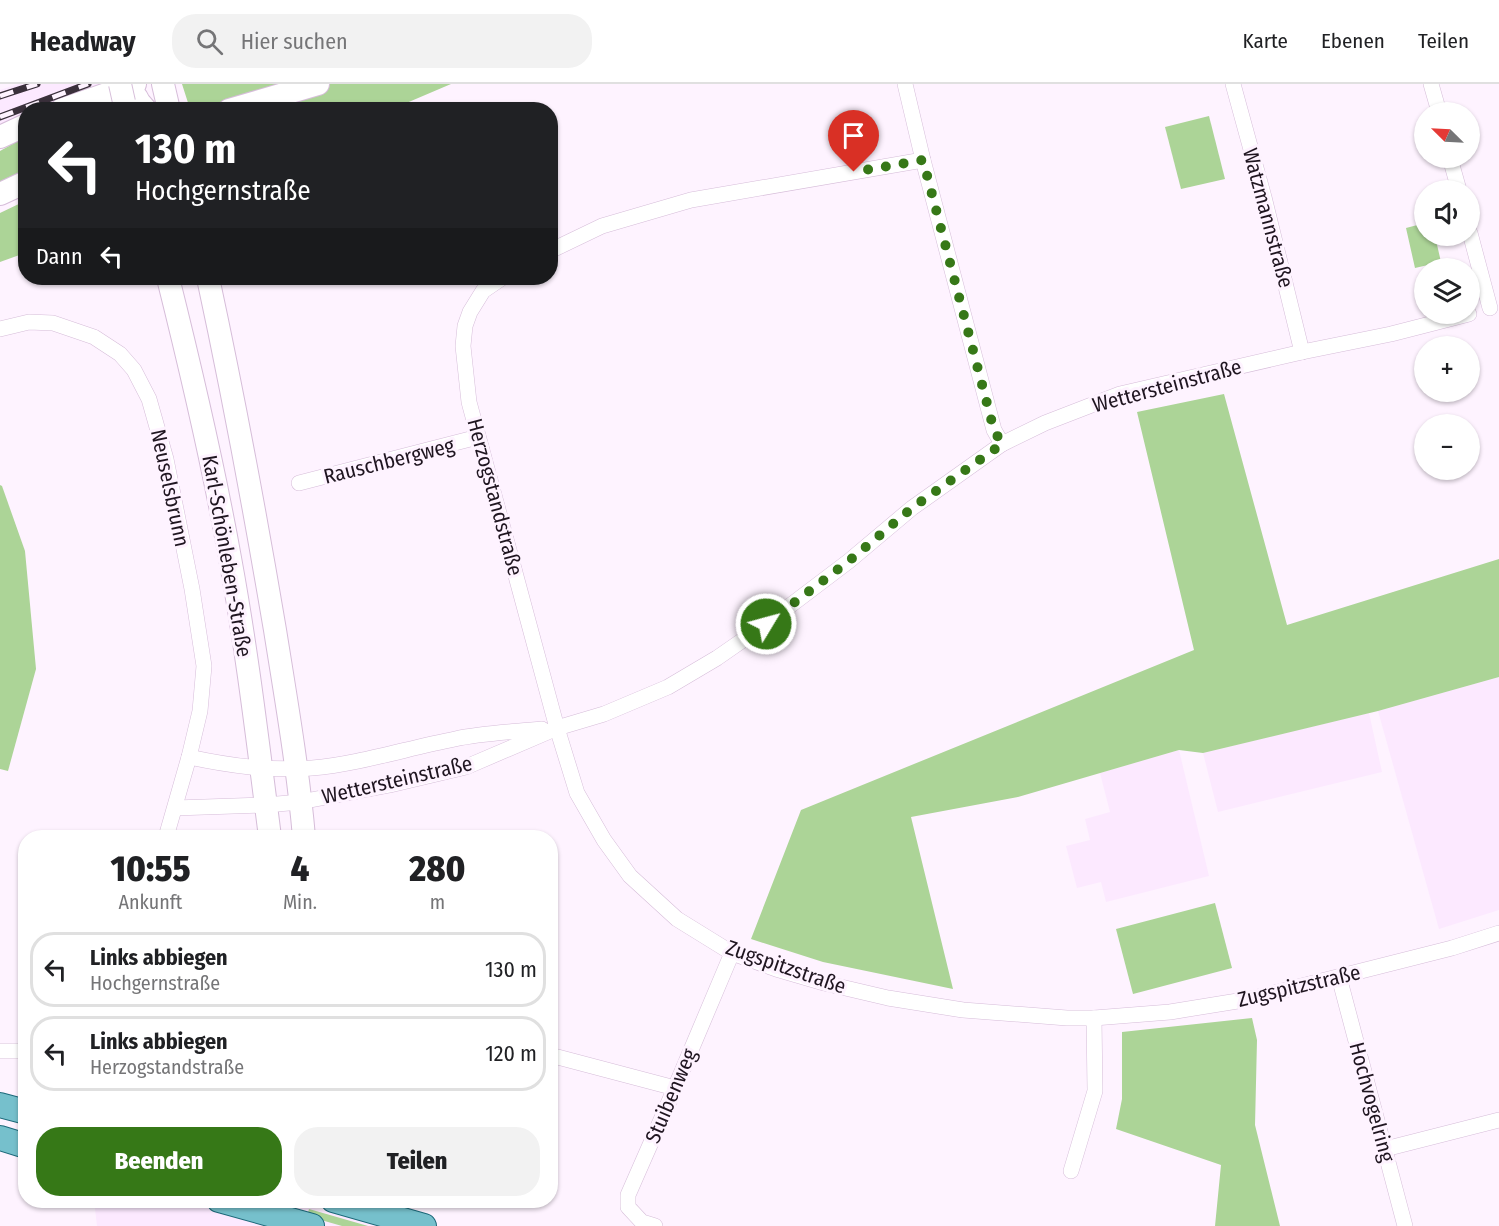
<!DOCTYPE html>
<html lang="de">
<head>
<meta charset="utf-8">
<style>
	:root { --surface:#fff; --page:#f2f2f2; --text:#202124; --muted:#757577; --line:#e0e0e0; --accent:#367817 }
	body { margin:0; font-family:"Fira Sans Condensed",sans-serif; background:var(--page); color:var(--text); height:100vh; display:flex; flex-direction:column; font-size:22px; white-space:nowrap }
	* { box-sizing:border-box; margin:0 }
	p { font-size:20px; color:var(--muted) }
	.icon { flex:none; width:33px; height:33px; fill:none; stroke:currentColor; stroke-width:2; stroke-linecap:round; stroke-linejoin:round }
	.map { position:relative; flex:1; overflow:hidden }
	.side { position:absolute; left:18px; top:746px; width:540px; height:378px; display:flex; flex-direction:column; background:var(--surface); border-radius:24px; box-shadow:0 2px 4px #0004 }
	.side>* { flex:none }
	.top-card { position:absolute; left:18px; top:18px; width:540px; height:183px; border-radius:24px; box-shadow:0 2px 4px #0004; background:#202124; color:#fff; overflow:hidden }
	.needle { width:39px; rotate:294deg }
	.fabs { position:absolute; left:1414px; top:18px; display:grid; gap:12px }
	.fabs a { display:grid; place-items:center; width:66px; height:66px; border-radius:50%; background:var(--surface); box-shadow:0 2px 4px #0004; font-size:30px }
	.pin { position:absolute; display:grid; place-items:center; width:51px; height:51px; color:#fff; margin:-62px -26px; border-radius:50% 50% 50% 0; rotate:-45deg; box-shadow:0 0 6px #0007 }
	.pin .icon { rotate:45deg }
	.me { position:absolute; width:66px; margin:-33px; rotate:53deg; stroke-linejoin:round; filter:drop-shadow(0 0 4px #0008) }
	.turn { display:flex; align-items:center; gap:21px; height:126px; padding:0 18px; font-size:27px }
	.turn .icon { width:78px; height:78px; stroke-width:2.5 }
	.turn b { display:block; font-size:42px; line-height:51px }
	.then { display:flex; align-items:center; height:57px; padding:0 18px; background:#0003; gap:12px; font-size:22px }
	.eta { display:flex; justify-content:space-evenly; align-items:center; height:102px; text-align:center }
	.eta b { font-size:36px; font-weight:800; line-height:42px }
	.cta { display:flex; gap:12px; margin-top:auto; padding:12px 18px }
	.cta a { flex:1; height:69px; border-radius:24px; background:var(--accent); color:#fff; font-size:24px; font-weight:800; line-height:69px; text-align:center }
	.cta a+a { background:var(--page); color:var(--text) }
	ul { padding:0; list-style:none }
	li { display:flex; align-items:center; gap:18px; height:75px; margin:0 12px 9px; padding:0 6px; border:3px solid var(--line); border-radius:24px }
	li div { flex:1 }
	li b { display:block; font-size:22px }
	li em { font-style:normal }
	header { display:flex; align-items:center; gap:36px; box-sizing:border-box; height:84px; padding:0 30px; background:var(--surface); border-bottom:2px solid var(--line) }
	header strong { font-size:28px }
	nav { display:flex; gap:33px; margin-inline-start:auto; font-size:21px }
	.search { width:420px; height:54px; background:var(--page); display:flex; align-items:center; gap:15px; box-sizing:border-box; padding:0 21px; border-radius:24px; color:var(--muted); font-size:22px }
	.map>svg:first-child { display:block }
</style>
</head>
<body>
<header>
<strong>Headway</strong>
<div class="search"><svg class="icon" aria-label="search" viewBox="0 0 24 24"><circle cx="10" cy="10" r="6"/><path d="M15 15l6 6"/></svg>Hier suchen</div>
<nav><a>Karte</a><a>Ebenen</a><a>Teilen</a></nav>
</header>
<div class="map">
<svg width="1499" height="1142" viewBox="0 0 1499 1142">
	<rect width="100%" height="100%" fill="#fef3ff"/>
	<g fill="#fce9ff">
		<path d="M18,0H105L36,25L26,26L25,30L0,40V6Z"/>
		<path d="M1499,593V826L1439,845L1378,627Z"/>
		<path d="M1369,629L1382,688L1218,728L1203,669Z"/>
		<path d="M1179,666L1209,792L1106,818L1101,798L1077,804L1066,762L1090,756L1085,735L1110,728L1100,689Z"/>
		<path d="M94,1116H285L376,1142H97Z"/>
	</g>
	<g fill="#acd497">
		<path d="M182,0H451L390,26L237,25L235,18L207,25H190Z"/>
		<path d="M1209,32L1225,95L1181,105L1165,43Z"/>
		<path d="M25,53V87L0,99V67Z"/>
		<path d="M25,117V169L0,178V129Z"/>
		<path d="M1425,139V152H1435L1441,178L1415,184L1406,144Z"/>
		<path d="M1224,310L1287,541L1499,475V593L1378,627L1203,669L1179,666L1018,713L911,733L953,905L823,878L751,855L801,726L1194,566L1137,328Z"/>
		<path d="M0,401L2,402L25,467L36,585L8,687L0,685Z"/>
		<path d="M1215,819L1232,884L1133,910L1116,845Z"/>
		<path d="M1252,934L1257,956L1255,1041L1280,1142H1215L1221,1081L1116,1045L1122,1015V948Z"/>
		<path d="M309,1125L368,1142H342L307,1132Z"/>
	</g>
	<g fill="none" stroke-linecap="round" stroke-linejoin="round">
		<g stroke="#d6bdd9" stroke-width="16">
			<g id="street">
				<path d="M905,0L923,76L994,346L1002,360"/>
				<path d="M1233,0L1264,113L1302,268"/>
				<path d="M1431,0L1439,28"/>
				<path d="M1450,74L1459,106"/>
				<path d="M1470,149L1490,224"/>
				<path d="M550,167L602,142L691,116L923,76"/>
				<path d="M502,194L483,207L470,228L465,242L463,262L469,318L557,644L577,709L604,756L630,792L677,835L732,869L776,885L824,899L888,914L963,926L1067,934H1094L1170,928L1250,915L1452,864L1499,849"/>
				<path d="M0,245L29,238L53,239L94,253L120,270L134,286L149,315L166,375L192,505L204,582L200,627L189,673L166,753"/>
				<path d="M299,399L478,353"/>
				<path d="M189,673C231,682 269,687 312,684C359,680 408,664 455,655C483,649 513,648 542,645"/>
				<path d="M175,724L266,721L300,718L390,701L466,683L557,644L604,630L668,603L717,574L766,540L849,477L912,424L1002,360L1045,339L1120,310L1302,268L1391,250L1469,230"/>
				<path d="M1339,893L1405,1142"/>
				<path d="M0,967H26"/>
				<path d="M550,971L675,1004"/>
				<path d="M1385,1065L1499,1036"/>
				<path d="M1071,1087L1095,1007L1094,934"/>
				<path d="M655,1142L642,1138L628,1123V1111L675,1004L732,869"/>
			</g>
		</g>
		<g stroke="#d6bdd9" stroke-width="24">
			<g id="secondary">
				<path d="M163,0L169,26"/>
				<path d="M137,14L139,18L146,26"/>
				<path d="M61,26L135,0"/>
				<path d="M229,26L318,0"/>
				<path d="M0,53L26,41"/>
				<path d="M0,110L26,98"/>
				<path d="M168,194C191,286 213,379 230,474C247,566 258,660 270,753"/>
				<path d="M208,194C233,310 255,428 275,546C286,615 298,684 304,753"/>
			</g>
		</g>
		<g stroke="#1c697a" stroke-width="26">
			<g id="primary">
				<path d="M0,1021L26,1028"/>
				<path d="M0,1054L26,1062"/>
				<path d="M219,1116L312,1142"/>
				<path d="M333,1116L424,1142"/>
			</g>
		</g>
		<use href="#street" stroke="#fff" stroke-width="15"/>
		<use href="#secondary" stroke="#fff" stroke-width="22"/>
		<use href="#primary" stroke="#76c0cc" stroke-width="24"/>
		<g stroke="#3a303b" stroke-width="7">
			<g id="rail">
				<path d="M0,12L37,0"/>
				<path d="M0,33L88,0"/>
			</g>
		</g>
		<use href="#rail" stroke="#fef3ff" stroke-width="4.5" stroke-dasharray="14" stroke-linecap="butt"/>
		<g stroke="#d6bdd9" stroke-width="24" stroke-linecap="butt">
			<path id="secondary-bridge" d="M120,0L124,18"/>
		</g>
		<use href="#secondary-bridge" stroke="#fff" stroke-width="22"/>
	</g>
	<g fill="none" stroke-linecap="round" stroke-linejoin="round">
		<path stroke="#367817" stroke-width="10" stroke-dasharray="0 18" d="M766,540L849,477L912,424L1002,360L994,346L923,76L854,88"/>
	</g>
	<g text-anchor="middle" dominant-baseline="central" stroke-width="6" stroke-linejoin="round" paint-order="stroke">
		<g font-size="21" fill="#1f1520" stroke="#fef3ff">
			<text transform="translate(1268 134) rotate(75)">Watzmannstraße</text>
			<text transform="translate(1167 302) rotate(-15)">Wettersteinstraße</text>
			<text transform="translate(389 377) rotate(-14)">Rauschbergweg</text>
			<text transform="translate(170 404) rotate(78)">Neuselsbrunn</text>
			<text transform="translate(495 413) rotate(75)">Herzogstandstraße</text>
			<text transform="translate(227 472) rotate(80)">Karl-Schönleben-Straße</text>
			<text transform="translate(397 696) rotate(-13)">Wettersteinstraße</text>
			<text transform="translate(786 883) rotate(19)">Zugspitzstraße</text>
			<text transform="translate(1299 902) rotate(-13)">Zugspitzstraße</text>
			<text transform="translate(671 1012) rotate(-67)">Stuibenweg</text>
			<text transform="translate(1372 1018) rotate(75)">Hochvogelring</text>
		</g>
	</g>
</svg>
<div class="fabs">
<a><svg class="needle" viewBox="-14 -14 28 28"><path d="M0-13l5 13h-10z" fill="#e53935"/><path d="M0 13l5-13h-10z" fill="#757577"/></svg></a>
<a><svg class="icon" aria-label="sound" viewBox="0 0 24 24"><path d="M4 9h4l5-4v14l-5-4H4zM17 9q2 3 0 6"/></svg></a>
<a><svg class="icon" aria-label="layers" viewBox="0 0 24 24"><path d="M12 4l9 5-9 5-9-5zM3 14l9 5 9-5"/></svg></a>
<a>+</a>
<a>−</a>
</div>
<div class="pin" style="left:854px;top:88px;background:#d93025"><svg class="icon" aria-label="arrive" viewBox="0 0 24 24"><path d="M6 21V4h12l-3 4 3 4H6"/></svg></div>
<svg class="me" style="left:766px;top:540px" viewBox="-20 -20 40 40"><circle r="17" fill="#367817" stroke="#fff" stroke-width="3"/><path d="M0-11L8 9 0 5-8 9z" fill="#fff"/></svg>
<div class="top-card">
<div class="turn"><svg class="icon" aria-label="left" viewBox="0 0 24 24"><path d="M17 20v-9H6M10 6l-5 5 5 5"/></svg><div><b>130 m</b>Hochgernstraße</div></div>
<div class="then">Dann<svg class="icon" aria-label="left" viewBox="0 0 24 24"><path d="M17 20v-9H6M10 6l-5 5 5 5"/></svg></div>
</div>
<section class="side">
<div class="eta">
<div><b>10:55</b><p>Ankunft</p></div>
<div><b>4</b><p>Min.</p></div>
<div><b>280</b><p>m</p></div>
</div>
<ul>
<li><svg class="icon" aria-label="left" viewBox="0 0 24 24"><path d="M17 20v-9H6M10 6l-5 5 5 5"/></svg><div><b>Links abbiegen</b><p>Hochgernstraße</p></div><em>130 m</em></li>
<li><svg class="icon" aria-label="left" viewBox="0 0 24 24"><path d="M17 20v-9H6M10 6l-5 5 5 5"/></svg><div><b>Links abbiegen</b><p>Herzogstandstraße</p></div><em>120 m</em></li>
</ul>
<div class="cta"><a>Beenden</a><a>Teilen</a></div>
</section>
</div>
</body>
</html>
